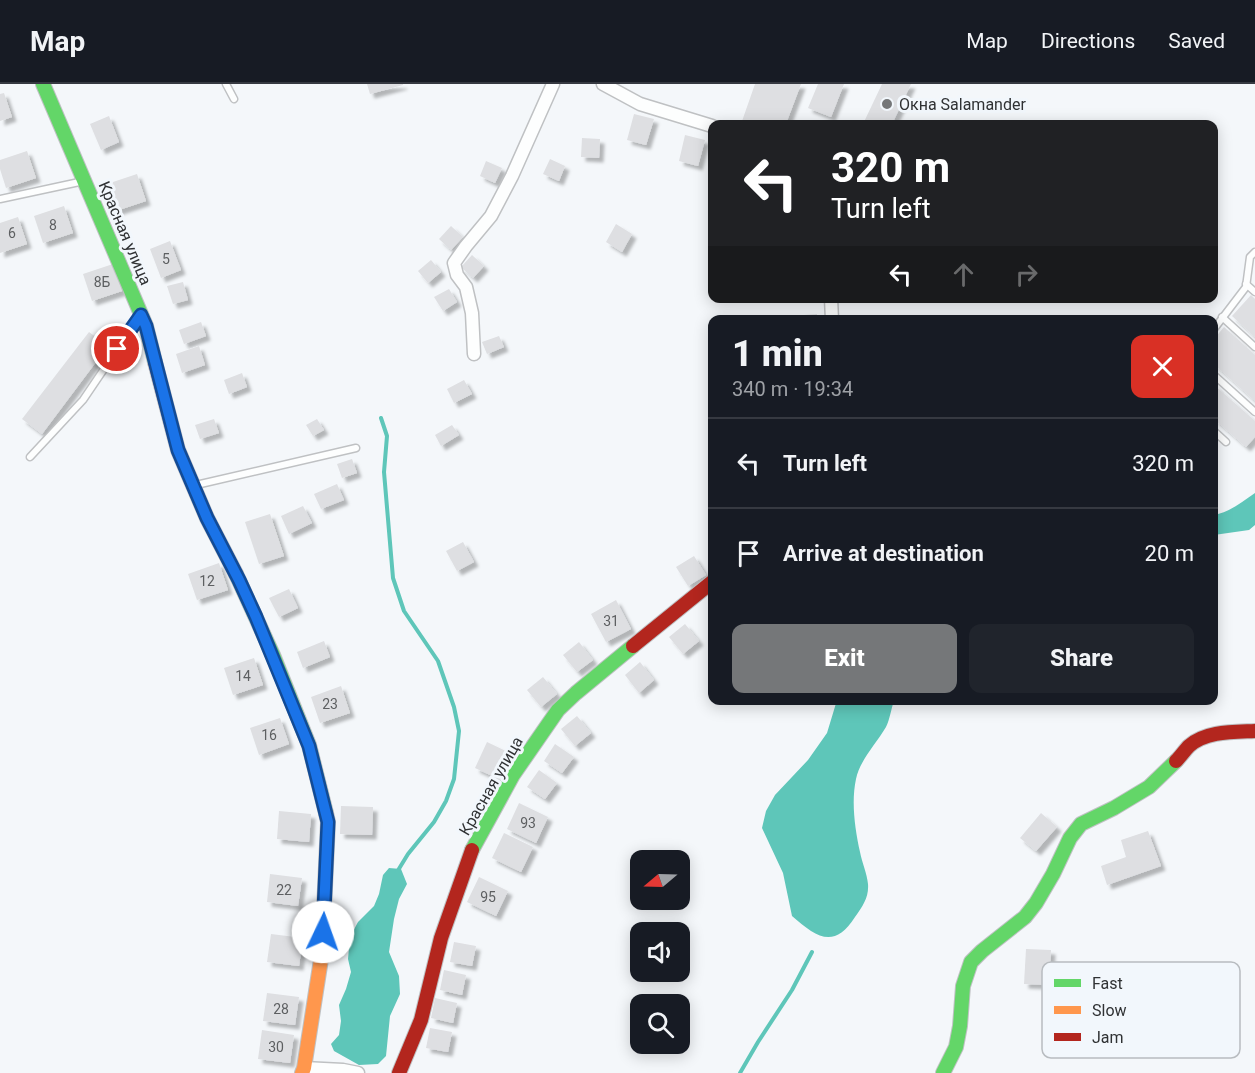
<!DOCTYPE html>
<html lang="en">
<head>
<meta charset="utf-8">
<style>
	:root { --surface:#171b24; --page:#20242c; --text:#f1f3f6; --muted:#9ea1a6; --line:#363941; --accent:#757779 }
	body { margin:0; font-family:Roboto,sans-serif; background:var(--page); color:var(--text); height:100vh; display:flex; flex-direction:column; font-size:22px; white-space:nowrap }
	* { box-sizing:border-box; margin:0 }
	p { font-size:20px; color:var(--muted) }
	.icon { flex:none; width:33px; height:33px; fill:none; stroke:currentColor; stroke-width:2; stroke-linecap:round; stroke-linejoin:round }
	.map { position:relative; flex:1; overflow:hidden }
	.details { position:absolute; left:708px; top:231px; width:510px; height:390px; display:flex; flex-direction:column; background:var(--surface); border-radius:12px; box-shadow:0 3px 15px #0003 }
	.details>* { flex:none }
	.banner { position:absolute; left:708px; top:36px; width:510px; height:183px; border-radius:12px; box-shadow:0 3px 15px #0003; background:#202124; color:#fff; overflow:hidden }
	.needle { width:39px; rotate:251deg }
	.buttons { position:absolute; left:630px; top:766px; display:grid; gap:12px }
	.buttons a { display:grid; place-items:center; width:60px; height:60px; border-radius:12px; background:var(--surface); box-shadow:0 3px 15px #0003; font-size:30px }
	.pin { position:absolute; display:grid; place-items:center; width:51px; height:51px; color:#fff; margin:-26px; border:3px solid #fff; border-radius:50%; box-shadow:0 2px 6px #0007 }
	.me { position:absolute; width:66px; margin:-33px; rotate:3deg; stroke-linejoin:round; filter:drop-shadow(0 0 4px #0008) }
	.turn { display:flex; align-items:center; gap:21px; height:126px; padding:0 24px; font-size:27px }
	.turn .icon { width:78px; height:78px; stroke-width:2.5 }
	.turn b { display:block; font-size:42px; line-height:51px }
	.lanes { display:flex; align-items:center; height:57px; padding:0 24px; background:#0003; justify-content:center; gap:30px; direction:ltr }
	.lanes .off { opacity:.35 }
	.round { display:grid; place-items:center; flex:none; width:63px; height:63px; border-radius:12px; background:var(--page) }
	.summary { display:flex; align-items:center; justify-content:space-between; height:102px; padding:0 24px }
	h1 { font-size:36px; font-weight:800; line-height:45px }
	.button { display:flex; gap:12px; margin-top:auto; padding:12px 24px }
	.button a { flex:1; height:69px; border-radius:12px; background:var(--accent); color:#fff; font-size:24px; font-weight:800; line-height:69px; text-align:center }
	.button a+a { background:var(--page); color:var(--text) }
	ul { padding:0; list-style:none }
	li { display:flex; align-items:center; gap:18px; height:90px; padding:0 24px; border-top:2px solid var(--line) }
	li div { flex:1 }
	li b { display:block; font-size:22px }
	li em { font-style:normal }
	header { display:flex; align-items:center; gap:36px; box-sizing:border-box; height:84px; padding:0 30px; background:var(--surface); border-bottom:2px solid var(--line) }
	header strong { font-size:28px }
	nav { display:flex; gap:33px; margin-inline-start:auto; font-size:21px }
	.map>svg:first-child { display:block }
</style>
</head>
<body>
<header>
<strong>Map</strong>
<nav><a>Map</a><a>Directions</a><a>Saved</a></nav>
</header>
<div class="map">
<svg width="1255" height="989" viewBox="0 0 1255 989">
	<defs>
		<filter id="shadow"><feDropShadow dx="4.5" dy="4.5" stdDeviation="1.5" flood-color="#0004"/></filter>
	</defs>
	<rect width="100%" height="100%" fill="#f4f7fa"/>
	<g fill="#5ec6b9">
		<path d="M1255,409V441L1249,446L1214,451V431C1230,428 1242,418 1255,409Z"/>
		<path d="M837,616L894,617C891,625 890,635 886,643C876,660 860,676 856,695C851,718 855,745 860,768C862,779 867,789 868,800C869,813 863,822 855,833C834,866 816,853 792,832L783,789L762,744L766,727L775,711L808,676L827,649Z"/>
		<path d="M389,784L401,785L407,800L399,815L394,835L389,868L399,892L400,910L390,932L386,972L378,980L359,981L334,967L331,960L339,951L341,937L339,921L346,905L351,888L348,875L350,853L358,838L374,822L379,810L383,791Z"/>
	</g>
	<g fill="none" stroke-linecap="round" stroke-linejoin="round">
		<g stroke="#5ec6b9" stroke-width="4">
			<path d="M381,334L387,352L384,388L393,494L404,527L438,577L454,623L459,647L454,695L446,717L434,738L408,770L397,788"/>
			<path d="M740,989L758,958L792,906L812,868"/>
		</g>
	</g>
	<g fill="#dedfe2" filter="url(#shadow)">
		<path d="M367,0H403V1L370,10Z"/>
		<path d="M755,0H801L787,37L796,40H741Z"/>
		<path d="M818,0H844L831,33L808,24Z"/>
		<path d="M882,0H911L892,40H863Z"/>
		<path d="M4,9L12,33L0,37V10Z"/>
		<path d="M634,30L654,35L646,61L627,56Z"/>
		<path d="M109,32L119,58L101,66L90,40Z"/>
		<path d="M685,51L705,56L698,82L679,77Z"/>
		<path d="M582,54L600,55L599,74L581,73Z"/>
		<path d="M27,67L36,94L6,104L0,85V76Z"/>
		<path d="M550,75L565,82L559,97L543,90Z"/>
		<path d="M486,77L502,84L495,99L480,92Z"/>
		<path d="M137,90L146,117L116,127L107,100Z"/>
		<path d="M64,122L73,149L43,159L34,132Z"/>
		<path d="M18,133L27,160L0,169V139Z"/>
		<path d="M616,140L632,150L622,168L606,158Z"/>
		<path d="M451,142L463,153L451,166L439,155Z"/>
		<path d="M170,157L181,186L161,194L150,165Z"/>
		<path d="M472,171L484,182L473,194L461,183Z"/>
		<path d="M431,176L441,188L428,199L418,187Z"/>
		<path d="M113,180L122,207L92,217L83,190Z"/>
		<path d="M183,198L188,216L173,220L167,202Z"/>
		<path d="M449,205L457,218L443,227L434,213Z"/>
		<path d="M1251,211L1255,215V253L1232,232Z"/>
		<path d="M817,230V236H790V232Z"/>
		<path d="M201,238L206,252L184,260L179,246Z"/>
		<path d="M1224,243L1255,271V317L1214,280V255Z"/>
		<path d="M89,248L108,262L42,350L22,335Z"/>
		<path d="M499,252L504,263L487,270L482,258Z"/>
		<path d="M199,262L205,281L182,289L176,270Z"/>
		<path d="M242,289L247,303L229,310L224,296Z"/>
		<path d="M464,296L472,310L454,319L447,305Z"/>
		<path d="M1214,301L1255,337V353L1246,363L1214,335Z"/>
		<path d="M214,335L219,349L200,355L195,341Z"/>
		<path d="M317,335L324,346L313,352L306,341Z"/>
		<path d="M452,341L459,351L441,362L435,351Z"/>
		<path d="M352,375L357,389L342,394L337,380Z"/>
		<path d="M337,400L344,416L321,425L314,410Z"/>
		<path d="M303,422L312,439L289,450L281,432Z"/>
		<path d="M270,430L284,472L259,480L245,438Z"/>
		<path d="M463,458L474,478L457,487L446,467Z"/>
		<path d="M694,472L706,491L688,502L676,483Z"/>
		<path d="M219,479L228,506L197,516L188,490Z"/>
		<path d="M289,505L298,524L279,533L269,514Z"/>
		<path d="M616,516L631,545L606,558L591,530Z"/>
		<path d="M685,540L699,557L683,570L669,553Z"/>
		<path d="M324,557L330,573L303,584L297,568Z"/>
		<path d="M579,558L593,576L577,588L563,571Z"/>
		<path d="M254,574L263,601L233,611L224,584Z"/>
		<path d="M640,578L654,596L639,609L625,591Z"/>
		<path d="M543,593L557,610L541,623L527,606Z"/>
		<path d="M341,602L350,629L320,639L311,613Z"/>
		<path d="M577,632L591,649L575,662L561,645Z"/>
		<path d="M280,634L289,660L259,671L250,644Z"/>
		<path d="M487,658L516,672L503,697L475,684Z"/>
		<path d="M555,660L574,673L562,689L544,677Z"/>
		<path d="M539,686L557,699L545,715L527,703Z"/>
		<path d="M519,719L548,733L536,759L507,745Z"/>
		<path d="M341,722L373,723L372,751L340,750Z"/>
		<path d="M279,727L311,730L309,758L277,755Z"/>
		<path d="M1041,729L1057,743L1036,767L1020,754Z"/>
		<path d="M1148,747L1161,782L1107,801L1101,782L1126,773L1121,756Z"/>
		<path d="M504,749L533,763L521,788L492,774Z"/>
		<path d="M270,790L302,794L298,822L267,818Z"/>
		<path d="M479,793L508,807L496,832L467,818Z"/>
		<path d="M271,850L303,854L299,882L267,878Z"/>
		<path d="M454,858L476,862L472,882L450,878Z"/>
		<path d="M1026,865L1051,866L1049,901L1024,900Z"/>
		<path d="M444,886L466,891L462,911L440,906Z"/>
		<path d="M267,909L299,913L295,941L263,937Z"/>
		<path d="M435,914L457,919L453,939L431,934Z"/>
		<path d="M430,944L452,948L448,968L426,964Z"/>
		<path d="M262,946L294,951L290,979L258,975Z"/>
	</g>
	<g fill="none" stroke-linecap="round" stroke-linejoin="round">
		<g stroke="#bfc1c3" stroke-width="9">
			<g id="lane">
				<path d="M226,0L234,15"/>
				<path d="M0,115L84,97"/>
				<path d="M1246,200L1255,208"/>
				<path d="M1222,233L1255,263"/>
				<path d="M1214,245L1246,203L1250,173L1255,168"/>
				<path d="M1214,291L1255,328"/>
				<path d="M1214,347L1226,358"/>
				<path d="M30,373L83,316L140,232"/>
				<path d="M196,401L356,364"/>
			</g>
		</g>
		<g stroke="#bfc1c3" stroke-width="15">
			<g id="street">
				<path d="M603,0L640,20L712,42"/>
				<path d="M831,214L832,236"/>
				<path d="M474,270L472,229L466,203L457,191L454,179L466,162L491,132L512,92L553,0"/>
				<path d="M304,984L343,986L358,989"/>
			</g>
		</g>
		<g stroke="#bfc1c3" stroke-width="16">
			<g id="fast">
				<path d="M43,0L146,242L155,278"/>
				<path d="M236,490L273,571L309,661L326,729"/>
				<path d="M472,766L513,691L558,626L576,609L633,562"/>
				<path d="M943,989L956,963L960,942L963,902L971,878L982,867L1025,833L1036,819L1053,790L1070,754L1081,740L1114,724L1149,703L1176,677"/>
			</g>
		</g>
		<g stroke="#bfc1c3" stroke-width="16">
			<path id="slow" d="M302,989L304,984L322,869L328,738L326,729"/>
		</g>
		<g stroke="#bfc1c3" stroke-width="16">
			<g id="jam">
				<path d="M155,278L178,366L207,434L236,490"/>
				<path d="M633,562L712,498"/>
				<path d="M1176,677C1181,672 1185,666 1189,662C1206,647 1233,648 1255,647"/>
				<path d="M399,989L421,936L441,854L472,766"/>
			</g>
		</g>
		<use href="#lane" stroke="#fdfefe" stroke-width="6"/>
		<use href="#street" stroke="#fdfefe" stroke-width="12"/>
		<use href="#fast" stroke="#63d668" stroke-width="14"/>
		<use href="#slow" stroke="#ff974d" stroke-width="14"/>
		<use href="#jam" stroke="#b3261e" stroke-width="14"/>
	</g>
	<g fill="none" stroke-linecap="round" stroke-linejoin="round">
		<g stroke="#114b97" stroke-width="15">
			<path id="route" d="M117,265L141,231L146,242L178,366L207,434L239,496L256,533L309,662L328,738L323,848"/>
		</g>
		<use href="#route" stroke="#1a73e8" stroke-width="10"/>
	</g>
	<circle fill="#757779" stroke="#f2f7fc" stroke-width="2" cx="887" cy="20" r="6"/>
	<g text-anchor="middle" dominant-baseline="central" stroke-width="6" stroke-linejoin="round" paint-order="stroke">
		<g font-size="14" fill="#5d5f61">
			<text x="53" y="141">8</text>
			<text x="12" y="149">6</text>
			<text x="166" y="175">5</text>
			<text x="102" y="198">8Б</text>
			<text x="207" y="497">12</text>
			<text x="611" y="537">31</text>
			<text x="243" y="592">14</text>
			<text x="330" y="620">23</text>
			<text x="269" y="651">16</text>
			<text x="528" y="739">93</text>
			<text x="284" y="806">22</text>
			<text x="488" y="813">95</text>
			<text x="281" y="925">28</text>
			<text x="276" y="963">30</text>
		</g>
		<g font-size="16" fill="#303234" stroke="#f2f7fc" text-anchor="start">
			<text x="899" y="20">Окна Salamander</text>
		</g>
		<g font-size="16" fill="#303234" stroke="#f2f7fc">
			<text transform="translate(125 149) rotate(67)">Красная улица</text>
			<text transform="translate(491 702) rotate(-60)">Красная улица</text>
		</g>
	</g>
	<rect x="1042" y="878" width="198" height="96" rx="9" fill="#f2f7fc" stroke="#b8bcc0" stroke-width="1.5"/>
	<rect x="1054" y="895" width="27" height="8" fill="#63d668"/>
	<rect x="1054" y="922" width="27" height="8" fill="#ff974d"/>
	<rect x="1054" y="949" width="27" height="8" fill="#b3261e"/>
	<g font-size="16" fill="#303234">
		<text x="1092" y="905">Fast</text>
		<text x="1092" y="932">Slow</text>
		<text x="1092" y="959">Jam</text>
	</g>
</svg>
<div class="buttons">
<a><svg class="needle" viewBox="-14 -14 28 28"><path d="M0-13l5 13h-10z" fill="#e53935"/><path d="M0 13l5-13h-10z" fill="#9ea1a6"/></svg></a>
<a><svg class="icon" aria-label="sound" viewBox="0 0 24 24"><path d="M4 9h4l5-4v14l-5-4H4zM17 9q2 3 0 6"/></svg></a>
<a><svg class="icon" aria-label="search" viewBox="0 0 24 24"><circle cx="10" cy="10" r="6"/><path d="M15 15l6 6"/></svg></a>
</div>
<div class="pin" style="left:117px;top:265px;background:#d93025"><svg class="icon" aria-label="arrive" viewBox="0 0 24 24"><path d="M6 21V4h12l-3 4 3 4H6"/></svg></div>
<svg class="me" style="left:323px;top:848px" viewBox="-20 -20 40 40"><circle r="19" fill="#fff"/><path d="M0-13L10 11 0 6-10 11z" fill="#1a73e8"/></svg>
<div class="banner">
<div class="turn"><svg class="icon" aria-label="left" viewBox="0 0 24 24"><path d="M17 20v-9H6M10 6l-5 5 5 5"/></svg><div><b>320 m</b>Turn left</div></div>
<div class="lanes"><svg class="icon" aria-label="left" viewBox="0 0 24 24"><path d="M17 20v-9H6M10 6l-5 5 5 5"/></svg><svg class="icon off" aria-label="ahead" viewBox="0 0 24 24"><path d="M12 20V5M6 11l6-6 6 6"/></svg><svg class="icon off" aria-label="right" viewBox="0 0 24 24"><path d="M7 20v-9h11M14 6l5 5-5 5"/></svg></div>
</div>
<section class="details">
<div class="summary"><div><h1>1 min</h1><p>340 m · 19:34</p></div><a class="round" style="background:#d93025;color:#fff"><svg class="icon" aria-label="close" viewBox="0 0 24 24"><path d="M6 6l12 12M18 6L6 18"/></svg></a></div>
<ul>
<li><svg class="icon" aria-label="left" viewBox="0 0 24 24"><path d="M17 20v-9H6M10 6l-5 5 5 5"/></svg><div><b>Turn left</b></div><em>320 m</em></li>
<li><svg class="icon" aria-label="arrive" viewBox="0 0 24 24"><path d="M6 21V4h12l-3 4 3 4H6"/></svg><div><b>Arrive at destination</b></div><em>20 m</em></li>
</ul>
<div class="button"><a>Exit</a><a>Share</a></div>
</section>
</div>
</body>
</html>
